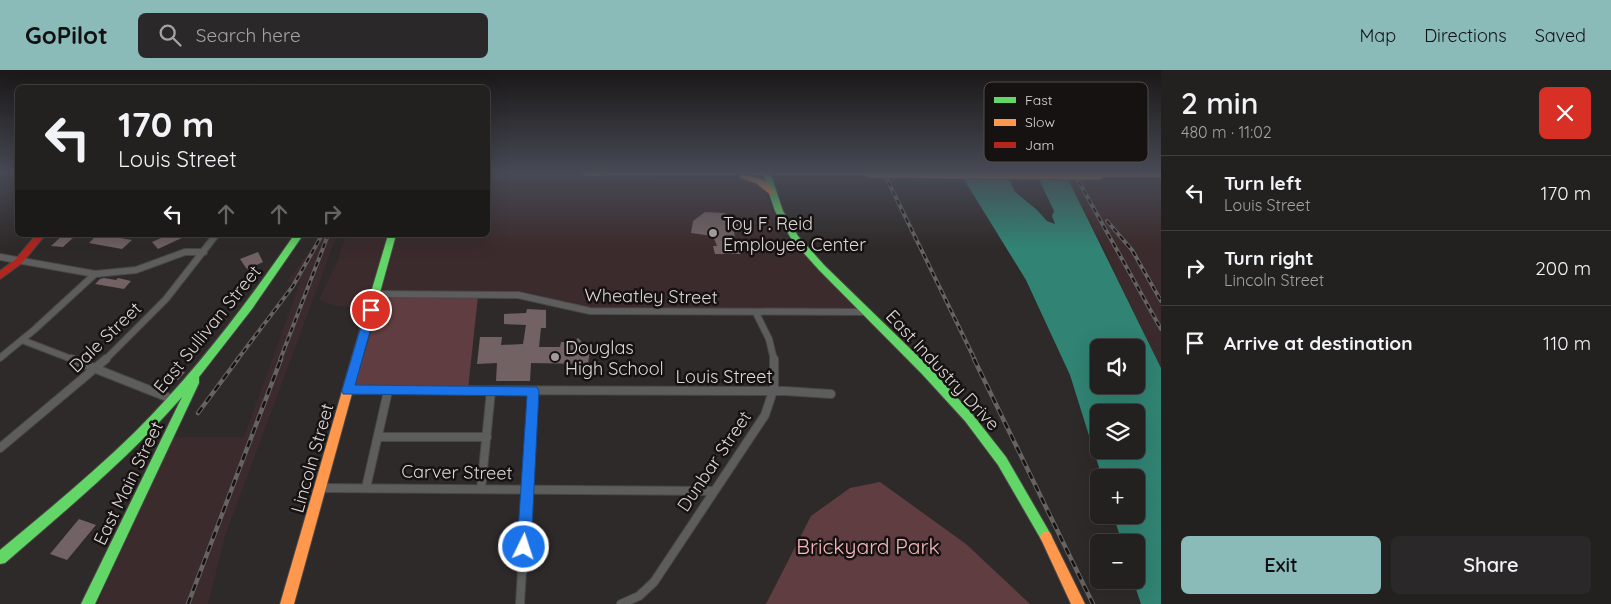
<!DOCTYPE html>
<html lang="en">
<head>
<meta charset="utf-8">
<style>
	:root { --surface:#232020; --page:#2b2829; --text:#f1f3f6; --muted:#a3a3a5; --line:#403e3e; --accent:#8bbbb9 }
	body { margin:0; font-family:Quicksand,sans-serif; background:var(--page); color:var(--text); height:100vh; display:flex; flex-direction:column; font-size:19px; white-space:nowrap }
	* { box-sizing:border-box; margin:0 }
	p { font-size:16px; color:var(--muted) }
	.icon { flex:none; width:28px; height:28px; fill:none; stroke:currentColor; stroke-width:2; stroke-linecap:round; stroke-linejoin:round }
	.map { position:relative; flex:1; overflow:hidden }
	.drawer { display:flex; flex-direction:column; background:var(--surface); width:450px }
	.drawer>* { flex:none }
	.guide { position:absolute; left:15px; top:15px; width:475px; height:152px; border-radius:8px; box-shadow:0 5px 20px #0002,0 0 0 1px var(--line); background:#232020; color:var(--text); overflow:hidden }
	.tools { position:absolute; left:1090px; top:269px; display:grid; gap:10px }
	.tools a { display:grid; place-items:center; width:55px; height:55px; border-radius:8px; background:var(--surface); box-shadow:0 5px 20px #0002,0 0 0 1px var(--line); font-size:25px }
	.pin { position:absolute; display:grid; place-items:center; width:42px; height:42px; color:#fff; margin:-21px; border:2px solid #fff; border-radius:50%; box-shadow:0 1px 5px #0007 }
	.me { position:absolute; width:55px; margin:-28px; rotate:4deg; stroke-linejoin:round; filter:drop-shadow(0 0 4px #0008) }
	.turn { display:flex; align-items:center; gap:18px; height:105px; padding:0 20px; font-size:22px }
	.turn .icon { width:65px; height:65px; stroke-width:2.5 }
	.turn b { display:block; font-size:35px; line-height:42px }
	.lanes { display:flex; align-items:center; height:48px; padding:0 20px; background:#0003; justify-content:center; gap:25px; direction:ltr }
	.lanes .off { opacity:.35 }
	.round { display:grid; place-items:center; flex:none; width:52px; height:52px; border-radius:8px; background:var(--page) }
	.head { display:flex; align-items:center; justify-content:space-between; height:85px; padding:0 20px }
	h1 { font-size:30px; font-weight:600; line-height:38px }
	.primary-button { display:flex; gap:10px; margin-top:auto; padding:10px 20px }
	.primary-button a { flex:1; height:58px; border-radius:8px; background:var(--accent); color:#111; font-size:20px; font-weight:600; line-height:58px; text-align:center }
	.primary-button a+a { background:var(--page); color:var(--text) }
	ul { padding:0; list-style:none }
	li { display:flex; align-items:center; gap:15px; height:75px; padding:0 20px; border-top:1px solid var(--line) }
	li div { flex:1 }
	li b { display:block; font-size:19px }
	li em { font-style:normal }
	header { display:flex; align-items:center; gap:30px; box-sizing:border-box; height:70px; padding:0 25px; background:var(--accent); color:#111 }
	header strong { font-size:24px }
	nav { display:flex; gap:28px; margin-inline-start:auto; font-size:18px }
	.search { width:350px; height:45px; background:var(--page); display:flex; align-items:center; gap:12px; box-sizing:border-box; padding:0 18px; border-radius:8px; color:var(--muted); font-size:19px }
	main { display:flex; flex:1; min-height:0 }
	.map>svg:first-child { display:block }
</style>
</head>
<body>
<header>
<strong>GoPilot</strong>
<div class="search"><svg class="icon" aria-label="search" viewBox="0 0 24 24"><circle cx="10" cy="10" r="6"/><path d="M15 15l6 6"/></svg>Search here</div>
<nav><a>Map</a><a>Directions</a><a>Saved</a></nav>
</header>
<main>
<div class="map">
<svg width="1161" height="534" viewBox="0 0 1161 534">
	<rect width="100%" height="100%" fill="#2f2a2a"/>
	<g fill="#3b2b2c">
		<path d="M488,103H653L655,108L752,110L763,117L774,143L781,155L777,162L779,165L792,170L855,239L854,240L593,238L571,234L526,222L506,221H369L366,237L334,236L319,230L337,192L346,165H488Z"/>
		<path d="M1065,103H1161V298L1097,166Z"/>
		<path d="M319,165H337L225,466L208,534H97L174,367H244L300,213L287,212L311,179Z"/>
	</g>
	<g fill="#603d40">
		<path d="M382,226H478L468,319L354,317Z"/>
		<path d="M880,412L966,474L1030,534H766L811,446L850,418Z"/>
	</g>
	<path fill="#318373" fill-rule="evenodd" d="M960,103H1003L1010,111L1015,122L1036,139L1047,151L1055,154L1052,146L1054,141L1036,103H1065L1161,298V534H1141L1133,510H1136V472H1122L1113,445H1136V408L1102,407L1070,305L1026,210ZM1099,278H1136V315H1099ZM1099,342H1136V380H1099Z"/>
	<g fill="#726263">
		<path d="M705,142L724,143L741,150L738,163L734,162L736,176H741V184H715L713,176H717L713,166L691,163L693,151Z"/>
		<path d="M63,165H76L63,177L51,176Z"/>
		<path d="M97,165H102L132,170L122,179L89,173Z"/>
		<path d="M168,165H188L158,179L152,172Z"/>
		<path d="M258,182L263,192L248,199L246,198L240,189Z"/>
		<path d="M104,208L116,210L118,208L131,211L124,219L95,214L100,209Z"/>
		<path d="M527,239L546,240V258H541L539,277H560L561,272H574L578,268L590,280L588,294L531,293L530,311H496L497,293L477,294L480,267H502L501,275L523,274L526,255L504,254V244L526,243Z"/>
		<path d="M172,298L185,302L178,310L171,307L162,317L156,315Z"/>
		<path d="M79,449L96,455L67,490L50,484Z"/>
	</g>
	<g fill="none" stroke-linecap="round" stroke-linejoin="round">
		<path stroke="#494444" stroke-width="9" stroke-dasharray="9 4.5" stroke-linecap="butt" d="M608,103H610"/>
		<g stroke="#4a4646" stroke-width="8">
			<g id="street-far1">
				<path d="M0,187L95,204L136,200L185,182H204"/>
				<path d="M376,224L518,225L590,241L867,242"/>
				<path d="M756,243L769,269L774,290"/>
				<path d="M22,270L74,290"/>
				<path d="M0,288L34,260L95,204"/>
				<path d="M105,290L166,229L216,165"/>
			</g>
		</g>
		<g stroke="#4a4646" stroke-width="10">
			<g id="street">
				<path d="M71,289L172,329"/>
				<path d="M348,320L785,321L831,324"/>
				<path d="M378,367H487"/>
				<path d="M0,378L106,289"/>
				<path d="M321,418L714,421"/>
				<path d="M366,418L388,321"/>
				<path d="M481,419L491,321"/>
				<path d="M520,534L533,321"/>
				<path d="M621,534L639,526L654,512L765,345L774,318V289"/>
			</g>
		</g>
		<g stroke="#4a4646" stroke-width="2">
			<g id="fast">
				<path d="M606,103H873L869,105H771L783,141L798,166L825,196L930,298L973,345L1006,387L1050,463L1052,467L1050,471L1046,473L1042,471L998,395L965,351L922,304L819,200L792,170L775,141L763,105H610Z"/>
				<path d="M294,165H303L252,239L199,307V313L95,534H81L182,327C129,388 66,440 5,493L0,494V480C46,442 92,404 135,362C195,302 246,235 294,165Z"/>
				<path d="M388,165H396L364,280L363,283H355L354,280Z"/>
			</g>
		</g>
		<g stroke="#4a4646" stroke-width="2">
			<g id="slow">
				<path d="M579,103H612C605,107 586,107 579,103Z"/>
				<rect x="1096" y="103" width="65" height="4"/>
				<path d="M740,104H743L762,109L775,122L771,125L756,113L740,108Z"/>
				<path d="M359,276L363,277L364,280L294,534H280L354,280L355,277Z"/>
				<path d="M1046,461L1050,463L1085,534H1071L1040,467L1042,463Z"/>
			</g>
		</g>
		<g stroke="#4a4646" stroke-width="2">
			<path id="jam" d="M36,165H45L22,193L0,209V201L16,189Z"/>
		</g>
		<use href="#street-far1" stroke="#5c5d5c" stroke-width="6"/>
		<use href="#street" stroke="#5c5d5c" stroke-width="8"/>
		<use href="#fast" fill="#63d668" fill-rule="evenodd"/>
		<use href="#slow" fill="#ff974d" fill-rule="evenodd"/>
		<use href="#jam" fill="#b3261e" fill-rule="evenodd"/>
		<g stroke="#656463" stroke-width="4">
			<g id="rail-far1">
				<path d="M884,103L975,290"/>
				<path d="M1074,103L1161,259"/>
				<path d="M1107,151L1132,180L1161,231"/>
				<path d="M237,290L293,216L322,165"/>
				<path d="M280,290L328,165"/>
			</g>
		</g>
		<g stroke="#656463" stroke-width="4.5">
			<g id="rail">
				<path d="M974,289L1093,534"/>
				<path d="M198,343L238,289"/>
				<path d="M188,534L281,289"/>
			</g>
		</g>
		<use href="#rail-far1" stroke="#171212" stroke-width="2" stroke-dasharray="5" stroke-linecap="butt"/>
		<use href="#rail" stroke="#171212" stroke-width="2.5" stroke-dasharray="7" stroke-linecap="butt"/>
		<g stroke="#4a4646" stroke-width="11" stroke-linecap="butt">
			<path id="slow-bridge" d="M869,103L1099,105"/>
		</g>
		<use href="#slow-bridge" stroke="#ff974d" stroke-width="9"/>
	</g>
	<linearGradient id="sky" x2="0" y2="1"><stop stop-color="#1a1717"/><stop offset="0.58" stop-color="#474a55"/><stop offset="1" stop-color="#474a55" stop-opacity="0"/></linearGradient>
	<rect width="1161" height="177" fill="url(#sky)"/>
	<path fill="#1a73e8" stroke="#114b97" d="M371,236L376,240L355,315L537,317L539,321L531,477L529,482L524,484L519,482L517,477L527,326L343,324L342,320L366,240Z"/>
	<g fill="#a09a9a" stroke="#171212" stroke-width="2">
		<circle cx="713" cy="163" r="5"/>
		<circle cx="555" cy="287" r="5"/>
	</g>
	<g text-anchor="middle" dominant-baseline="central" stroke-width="5" stroke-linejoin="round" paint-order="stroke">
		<g font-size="18" fill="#ddd6d6" stroke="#171212" text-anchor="start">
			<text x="723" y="153">Toy F. Reid<tspan x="723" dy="21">Employee Center</tspan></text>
			<text x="565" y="277">Douglas<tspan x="565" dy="21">High School</tspan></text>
		</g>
		<g font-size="18" fill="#ddd6d6" stroke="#171212">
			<text transform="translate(651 226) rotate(1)">Wheatley Street</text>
			<text transform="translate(207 259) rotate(-51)">East Sullivan Street</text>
			<text transform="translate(105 267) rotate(-44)">Dale Street</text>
			<text transform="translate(943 300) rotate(47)">East Industry Drive</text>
			<text x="724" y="306">Louis Street</text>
			<text transform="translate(312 388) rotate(-74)">Lincoln Street</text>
			<text transform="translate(714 391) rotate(-56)">Dunbar Street</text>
			<text transform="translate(457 402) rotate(1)">Carver Street</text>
			<text transform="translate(128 413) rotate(-64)">East Main Street</text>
		</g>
		<g font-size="21" fill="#f7b9bc" stroke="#171212">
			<text x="868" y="476">Brickyard Park</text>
		</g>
	</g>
	<rect x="984" y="12" width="164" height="80" rx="8" fill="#171212" stroke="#524d4d" stroke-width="1"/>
	<rect x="994" y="27" width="22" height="6" fill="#63d668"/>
	<rect x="994" y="49" width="22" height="7" fill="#ff974d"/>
	<rect x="994" y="72" width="22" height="6" fill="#b3261e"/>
	<g font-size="14" fill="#ddd6d6">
		<text x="1025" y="35">Fast</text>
		<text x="1025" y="57">Slow</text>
		<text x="1025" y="80">Jam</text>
	</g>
</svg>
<div class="tools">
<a><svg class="icon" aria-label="sound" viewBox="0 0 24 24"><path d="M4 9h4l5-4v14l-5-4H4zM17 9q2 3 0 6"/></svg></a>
<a><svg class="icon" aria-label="layers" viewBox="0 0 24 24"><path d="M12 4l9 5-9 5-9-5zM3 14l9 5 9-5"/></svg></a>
<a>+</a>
<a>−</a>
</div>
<div class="pin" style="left:371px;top:240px;background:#d93025"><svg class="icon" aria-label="arrive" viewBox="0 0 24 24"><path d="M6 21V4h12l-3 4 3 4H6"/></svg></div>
<svg class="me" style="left:524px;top:477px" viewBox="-20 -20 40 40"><circle r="17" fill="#1a73e8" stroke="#fff" stroke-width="3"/><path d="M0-11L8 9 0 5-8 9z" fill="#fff"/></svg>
<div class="guide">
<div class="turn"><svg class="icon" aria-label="left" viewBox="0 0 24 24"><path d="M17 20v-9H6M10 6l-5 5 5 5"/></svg><div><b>170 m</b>Louis Street</div></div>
<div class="lanes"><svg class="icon" aria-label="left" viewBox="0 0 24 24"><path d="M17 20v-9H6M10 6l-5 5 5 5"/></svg><svg class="icon off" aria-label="ahead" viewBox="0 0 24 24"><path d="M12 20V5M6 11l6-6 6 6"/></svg><svg class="icon off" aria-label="ahead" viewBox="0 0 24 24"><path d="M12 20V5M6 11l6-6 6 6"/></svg><svg class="icon off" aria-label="right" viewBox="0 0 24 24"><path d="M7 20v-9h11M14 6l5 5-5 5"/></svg></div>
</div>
</div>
<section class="drawer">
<div class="head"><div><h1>2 min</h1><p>480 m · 11:02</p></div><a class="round" style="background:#d93025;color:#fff"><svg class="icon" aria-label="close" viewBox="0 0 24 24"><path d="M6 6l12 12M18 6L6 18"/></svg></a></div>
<ul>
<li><svg class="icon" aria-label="left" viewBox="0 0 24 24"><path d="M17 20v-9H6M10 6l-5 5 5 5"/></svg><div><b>Turn left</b><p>Louis Street</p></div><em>170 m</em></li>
<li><svg class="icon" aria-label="right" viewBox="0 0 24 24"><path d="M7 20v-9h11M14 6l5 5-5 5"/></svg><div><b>Turn right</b><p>Lincoln Street</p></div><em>200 m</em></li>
<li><svg class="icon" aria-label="arrive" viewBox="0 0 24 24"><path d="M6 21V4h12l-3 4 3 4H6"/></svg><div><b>Arrive at destination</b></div><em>110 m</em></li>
</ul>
<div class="primary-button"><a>Exit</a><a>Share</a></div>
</section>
</main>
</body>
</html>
